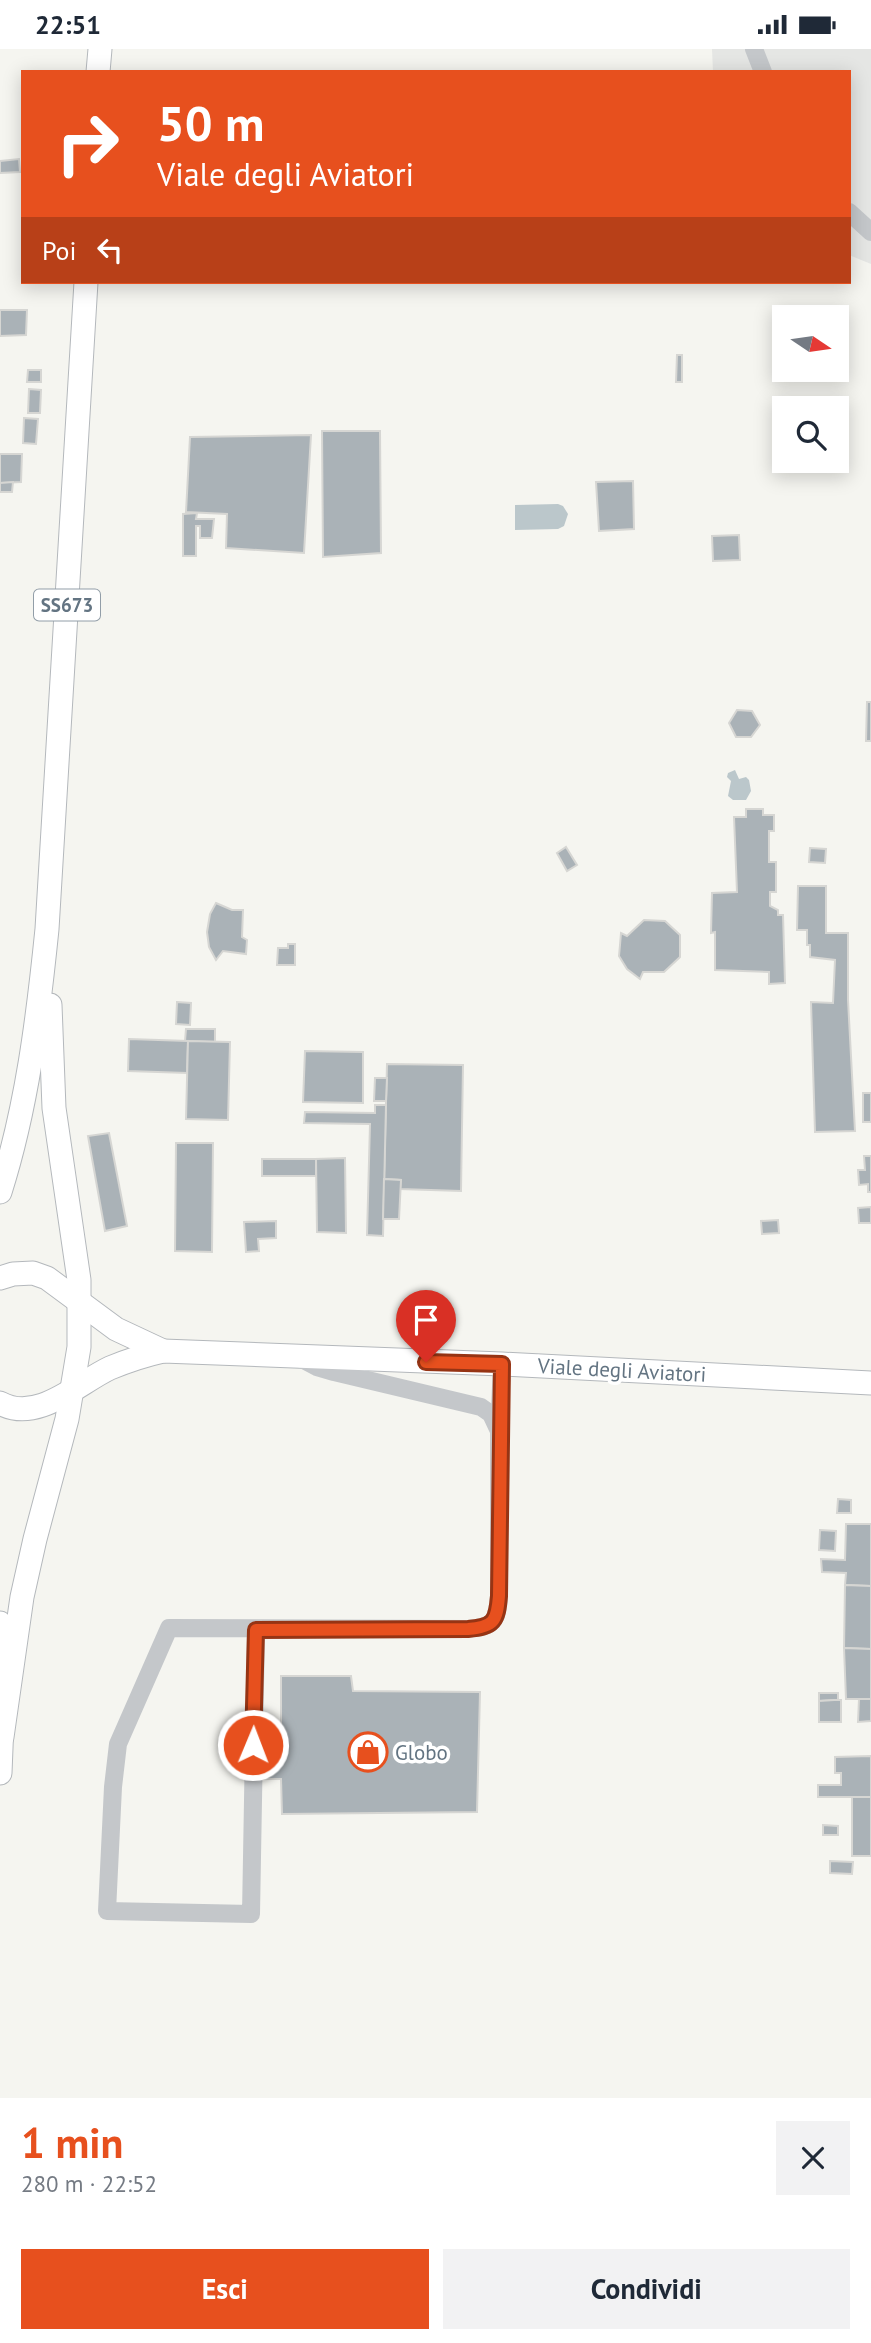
<!DOCTYPE html>
<html lang="it">
<head>
<meta charset="utf-8">
<style>
	:root { --surface:#fff; --page:#f2f2f3; --text:#1f2937; --muted:#747a83; --accent:#e7501e }
	body { margin:0; font-family:"PT Sans",sans-serif; background:var(--page); color:var(--text); height:100vh; display:flex; flex-direction:column; font-size:26px; white-space:nowrap }
	* { box-sizing:border-box; margin:0 }
	p { font-size:23px; color:var(--muted) }
	.icon { flex:none; width:38px; height:38px; fill:none; stroke:currentColor; stroke-width:2; stroke-linecap:round; stroke-linejoin:round }
	.map { position:relative; height:2049px; overflow:hidden }
	.panel { display:flex; flex-direction:column; background:var(--surface); flex:1 }
	.panel>* { flex:none }
	.hud { position:absolute; left:21px; top:21px; width:830px; height:214px; border-radius:0px; box-shadow:0 4px 18px #0003; background:#e7501e; color:#fff; overflow:hidden }
	.needle { width:46px; rotate:103deg }
	.buttons { position:absolute; left:772px; top:256px; display:grid; gap:14px }
	.buttons a { display:grid; place-items:center; width:77px; height:77px; border-radius:0px; background:var(--surface); box-shadow:0 4px 18px #0003; font-size:35px }
	.pin { position:absolute; display:grid; place-items:center; width:60px; height:60px; color:#fff; margin:-72px -30px; border-radius:50% 50% 50% 0; rotate:-45deg; box-shadow:0 0 7px #0007 }
	.pin .icon { rotate:45deg }
	.me { position:absolute; width:77px; margin:-38px; rotate:1deg; stroke-linejoin:round; filter:drop-shadow(0 0 5px #0008) }
	.turn { display:flex; align-items:center; gap:24px; height:147px; padding:0 21px; font-size:32px }
	.turn .icon { width:91px; height:91px; stroke-width:2.5 }
	.turn b { display:block; font-size:49px; line-height:60px }
	.then { display:flex; align-items:center; height:66px; padding:0 21px; background:#0003; gap:14px; font-size:26px }
	.round { display:grid; place-items:center; flex:none; width:74px; height:74px; border-radius:0px; background:var(--page) }
	.headline { display:flex; align-items:center; justify-content:space-between; height:119px; padding:0 21px }
	h1 { font-size:42px; font-weight:800; line-height:52px; color:var(--accent) }
	.action { display:flex; gap:14px; margin-top:auto; padding:14px 21px }
	.action a { flex:1; height:80px; border-radius:0px; background:var(--accent); color:#fff; font-size:28px; font-weight:800; line-height:80px; text-align:center }
	.action a+a { background:var(--page); color:var(--text) }
	.status { display:flex; justify-content:space-between; align-items:center; height:49px; padding:0 35px; background:var(--surface); direction:ltr }
	.status svg { height:19px; fill:currentColor }
	.map>svg:first-child { display:block }
</style>
</head>
<body>
<div class="status"><b>22:51</b><svg viewBox="0 0 49 12"><path d="M0 12V9h3v3zM5 12V6h3v6zM10 12V3h3v9zM15 12V0h3v12zM26 1h20v11H26zM47 4h2v5h-2z"/></svg></div>
<div class="map">
<svg width="871" height="2049" viewBox="0 0 871 2049">
	<rect width="100%" height="100%" fill="#f5f5f0"/>
	<path fill="#e5e6e4" d="M712,0H871V215L849,206V23H713Z"/>
	<g fill="#bbc7cb">
		<path d="M558,455L563,457L568,465L564,477L558,480L515,481V456Z"/>
		<path d="M735,721L739,730L746,728L749,731L751,742L746,751H733L728,747L731,732L727,728L728,724Z"/>
	</g>
	<g fill="#aab2b7" stroke="#d6d6d3" stroke-width="2">
		<path d="M19,110L20,123L0,124V112Z"/>
		<path d="M0,261H27L26,286L0,287Z"/>
		<path d="M677,306H682V333H676Z"/>
		<path d="M28,321H41V333H27Z"/>
		<path d="M29,340L41,341L40,364H28Z"/>
		<path d="M24,369L38,370L36,395L23,394Z"/>
		<path d="M322,382H380L381,504L323,508Z"/>
		<path d="M311,386L304,504L226,499L227,465L186,463L190,388Z"/>
		<path d="M0,405H22L21,433L0,434Z"/>
		<path d="M633,432L634,480L599,482L596,433Z"/>
		<path d="M13,433L12,443H0V434Z"/>
		<path d="M197,464L196,470H214L212,489H200V477H196V507H183V465Z"/>
		<path d="M739,486L740,511L713,512L712,487Z"/>
		<path d="M867,653H871V692H866Z"/>
		<path d="M737,661L752,662L760,676L751,688H736L729,674Z"/>
		<path d="M746,760H763V766H774V782H769V813H776V843H770V857L778,861V866H783L785,934L769,935V923L715,921V883L711,884L712,844L737,843L734,768H746Z"/>
		<path d="M566,798L577,816L567,822L557,804Z"/>
		<path d="M810,799L826,800L825,814L809,813Z"/>
		<path d="M798,837H826V884H848V951L855,1082L815,1083L811,953L833,954L835,911L810,908V896H807V881H797Z"/>
		<path d="M216,854L232,861H243L242,888L247,891L246,905L223,902L216,911L209,898L207,883L210,865Z"/>
		<path d="M644,871L665,872L680,886V908L664,923H643L640,930L627,920L619,907L620,896L621,884L627,887Z"/>
		<path d="M288,895H295V916H277L278,899H288Z"/>
		<path d="M177,953L191,954L190,976L176,975Z"/>
		<path d="M186,980H215V993L185,992Z"/>
		<path d="M129,990L188,992L187,1024L128,1022Z"/>
		<path d="M188,992L230,993L228,1071L186,1070Z"/>
		<path d="M305,1002L363,1003V1054L303,1053Z"/>
		<path d="M387,1015L463,1016L461,1142L400,1140L401,1131L384,1130Z"/>
		<path d="M375,1029H387L386,1052H374Z"/>
		<rect x="863" y="1044" width="8" height="29"/>
		<path d="M375,1056H386L383,1187L367,1186L370,1075L304,1074L305,1063L375,1064Z"/>
		<path d="M109,1084L127,1177L105,1182L88,1087Z"/>
		<path d="M176,1094H213L212,1203L175,1202Z"/>
		<path d="M864,1107H871V1143H868V1135L859,1136L858,1121H865Z"/>
		<path d="M345,1109L346,1184L317,1183L316,1110Z"/>
		<rect x="262" y="1110" width="54" height="17"/>
		<path d="M384,1130L401,1131L399,1170H383Z"/>
		<path d="M871,1158V1174H859L858,1159Z"/>
		<path d="M778,1171L779,1184L762,1185L761,1172Z"/>
		<path d="M276,1172V1189L258,1190L259,1202L246,1203L244,1173Z"/>
		<path d="M838,1450L851,1451V1464H837Z"/>
		<path d="M846,1475H871V1537L845,1536L846,1524L822,1523L821,1510L845,1511Z"/>
		<path d="M820,1481L836,1482L835,1502L819,1501Z"/>
		<path d="M845,1536L871,1537V1600L844,1599Z"/>
		<path d="M844,1599L871,1600V1650H846Z"/>
		<path d="M281,1627H351L353,1642L480,1643L477,1763L282,1765L281,1730H257L258,1676L281,1677Z"/>
		<path d="M819,1644H838V1651L819,1652Z"/>
		<path d="M859,1650H871V1672L858,1673Z"/>
		<path d="M834,1651H841V1673H819V1652Z"/>
		<path d="M871,1707V1748H818V1736H841V1724H835V1708Z"/>
		<rect x="852" y="1748" width="19" height="59"/>
		<path d="M823,1776L838,1777V1786H823Z"/>
		<path d="M830,1812L853,1813L852,1825L830,1824Z"/>
	</g>
	<g fill="none" stroke-linecap="round" stroke-linejoin="round">
		<g stroke="#b4b8bc" stroke-width="25">
			<g id="major">
				<path d="M98,23L100,0"/>
				<path d="M0,1143C27,1058 38,969 47,880L86,233"/>
				<path d="M0,1229L13,1225L33,1224L47,1229L116,1280L163,1302"/>
				<path d="M0,1354C37,1375 78,1334 110,1319C127,1312 145,1306 163,1302L502,1315L871,1334"/>
				<path d="M0,1574L1,1612"/>
				<path d="M2,1688L22,1548L35,1490L67,1370L79,1298V1231L54,1059L50,956"/>
				<path d="M0,1724L2,1674"/>
			</g>
		</g>
		<g stroke="#c4c7ca" stroke-width="18">
			<path d="M754,0L763,23"/>
			<path d="M849,163L871,183"/>
			<path d="M300,1309L317,1318L334,1323L481,1358L491,1365L498,1380"/>
			<path d="M256,1581L251,1865L107,1862L113,1738L118,1695L169,1579L468,1580C494,1578 497,1572 499,1547V1383L502,1315"/>
		</g>
		<use href="#major" stroke="#fff" stroke-width="23"/>
	</g>
	<g fill="none" stroke-linecap="round" stroke-linejoin="round">
		<g stroke="#963414" stroke-width="18">
			<path id="route" d="M253,1696L256,1581L468,1580C494,1578 497,1572 499,1547L502,1315L426,1313"/>
		</g>
		<use href="#route" stroke="#e7501e" stroke-width="12"/>
	</g>
	<defs>
		<g id="shop-ring" transform="scale(2.0125)"><circle r="9.5" fill="#fff" stroke="#e7501e" stroke-width="1.5"/><path d="M-5-2.5h2.3a2.7 3.5 0 0 1 5.4 0H5L5.5 6h-11ZM-1.5-2.5h3a1.5 2.3 0 0 0-3 0Z" fill="#e7501e"/></g>
	</defs>
	<g fill-rule="evenodd">
		<use href="#shop-ring" x="368" y="1703"/>
	</g>
	<g text-anchor="middle" dominant-baseline="central" stroke-width="7" stroke-linejoin="round" paint-order="stroke">
		<rect fill="#fff" stroke="#929ea8" stroke-width="2" x="34" y="540.5" width="66" height="31" rx="5"/>
		<g font-size="19" font-weight="bold" fill="#637482">
			<text x="67" y="556">SS673</text>
		</g>
		<g font-size="21" fill="#637482" stroke="#fff">
			<text transform="translate(622 1321) rotate(3)">Viale degli Aviatori</text>
		</g>
		<g font-size="21" fill="#637482" stroke="#fff" text-anchor="start">
			<text x="395" y="1703">Globo</text>
		</g>
	</g>
</svg>
<div class="buttons">
<a><svg class="needle" viewBox="-14 -14 28 28"><path d="M0-13l5 13h-10z" fill="#e53935"/><path d="M0 13l5-13h-10z" fill="#747a83"/></svg></a>
<a><svg class="icon" aria-label="search" viewBox="0 0 24 24"><circle cx="10" cy="10" r="6"/><path d="M15 15l6 6"/></svg></a>
</div>
<div class="pin" style="left:426px;top:1313px;background:#d93025"><svg class="icon" aria-label="arrive" viewBox="0 0 24 24"><path d="M6 21V4h12l-3 4 3 4H6"/></svg></div>
<svg class="me" style="left:253px;top:1696px" viewBox="-20 -20 40 40"><circle r="17" fill="#e7501e" stroke="#fff" stroke-width="3"/><path d="M0-11L8 9 0 5-8 9z" fill="#fff"/></svg>
<div class="hud">
<div class="turn"><svg class="icon" aria-label="right" viewBox="0 0 24 24"><path d="M7 20v-9h11M14 6l5 5-5 5"/></svg><div><b>50 m</b>Viale degli Aviatori</div></div>
<div class="then">Poi<svg class="icon" aria-label="left" viewBox="0 0 24 24"><path d="M17 20v-9H6M10 6l-5 5 5 5"/></svg></div>
</div>
</div>
<section class="panel">
<div class="headline"><div><h1>1 min</h1><p>280 m · 22:52</p></div><a class="round"><svg class="icon" aria-label="close" viewBox="0 0 24 24"><path d="M6 6l12 12M18 6L6 18"/></svg></a></div>
<div class="action"><a>Esci</a><a>Condividi</a></div>
</section>
</body>
</html>
